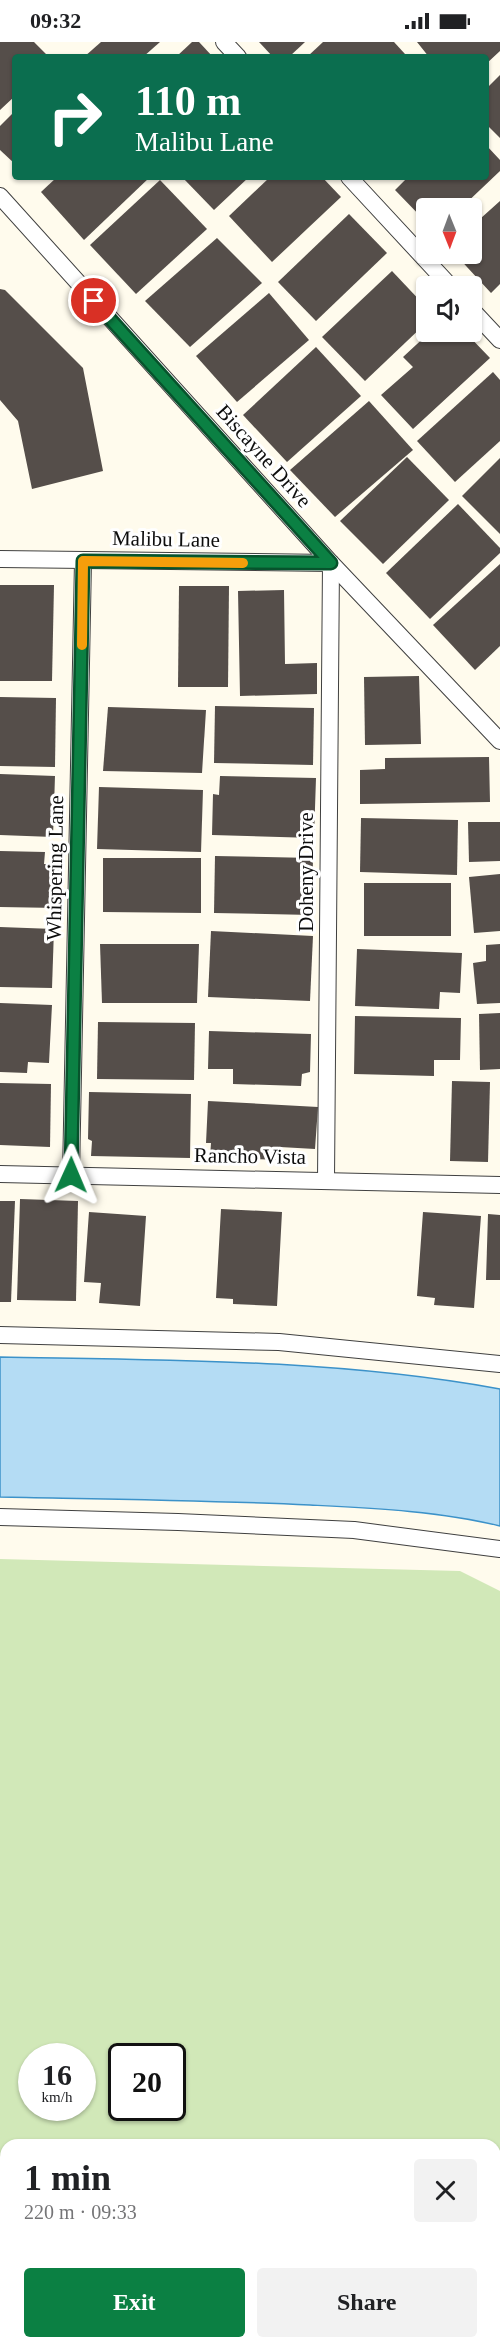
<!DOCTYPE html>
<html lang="en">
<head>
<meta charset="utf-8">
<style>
	:root { --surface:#fff; --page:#f2f2f2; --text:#202124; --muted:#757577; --accent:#0b8043 }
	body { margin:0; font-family:"Times New Roman",serif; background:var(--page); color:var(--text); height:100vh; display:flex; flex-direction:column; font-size:22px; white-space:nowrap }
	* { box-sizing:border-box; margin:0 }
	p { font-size:20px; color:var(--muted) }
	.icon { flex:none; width:33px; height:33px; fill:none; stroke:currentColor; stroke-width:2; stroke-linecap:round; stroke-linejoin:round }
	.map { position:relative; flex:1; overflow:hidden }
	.drawer { position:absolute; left:0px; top:2097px; width:501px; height:210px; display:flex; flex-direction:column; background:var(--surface); border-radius:18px 18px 0 0; box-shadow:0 2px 4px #0004 }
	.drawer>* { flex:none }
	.guide { position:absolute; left:12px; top:12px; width:477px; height:126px; border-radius:6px; box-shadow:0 2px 4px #0004; background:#0b6e4f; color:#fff; overflow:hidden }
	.needle { width:39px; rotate:179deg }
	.buttons { position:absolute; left:416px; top:156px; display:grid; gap:12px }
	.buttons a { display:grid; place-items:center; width:66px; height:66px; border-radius:6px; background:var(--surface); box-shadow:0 2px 4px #0004; font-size:30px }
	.speed { position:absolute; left:18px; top:2001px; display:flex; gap:12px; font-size:30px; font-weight:700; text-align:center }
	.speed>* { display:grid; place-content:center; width:78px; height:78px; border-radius:50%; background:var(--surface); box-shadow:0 2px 4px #0004; line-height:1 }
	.speed small { font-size:15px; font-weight:400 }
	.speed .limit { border:3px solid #111; border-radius:9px; background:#fff; color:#111 }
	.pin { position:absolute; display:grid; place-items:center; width:51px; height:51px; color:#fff; margin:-26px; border:3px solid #fff; border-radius:50%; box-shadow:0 2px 6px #0007 }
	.me { position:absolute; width:66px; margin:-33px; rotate:1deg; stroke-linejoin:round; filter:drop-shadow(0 0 4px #0008) }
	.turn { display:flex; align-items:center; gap:21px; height:126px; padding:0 24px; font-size:27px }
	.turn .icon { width:78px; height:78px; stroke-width:2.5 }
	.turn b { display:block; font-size:42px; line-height:51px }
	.round { display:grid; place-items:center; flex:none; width:63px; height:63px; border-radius:6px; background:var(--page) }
	.overview { display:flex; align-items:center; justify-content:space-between; height:102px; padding:0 24px }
	h1 { font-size:36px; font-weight:700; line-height:45px }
	.action { display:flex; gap:12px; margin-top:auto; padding:12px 24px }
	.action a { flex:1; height:69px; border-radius:6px; background:var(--accent); color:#fff; font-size:24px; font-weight:700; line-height:69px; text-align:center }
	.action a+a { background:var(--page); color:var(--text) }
	.status { display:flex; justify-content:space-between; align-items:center; height:42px; padding:0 30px; background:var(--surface); direction:ltr }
	.status svg { height:16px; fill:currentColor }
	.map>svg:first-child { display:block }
</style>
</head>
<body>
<div class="status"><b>09:32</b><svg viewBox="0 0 49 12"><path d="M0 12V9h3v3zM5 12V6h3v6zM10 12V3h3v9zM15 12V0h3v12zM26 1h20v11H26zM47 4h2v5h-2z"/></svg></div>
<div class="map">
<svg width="500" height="2307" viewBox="0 0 500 2307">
	<rect width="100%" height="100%" fill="#fffbed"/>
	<path fill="#d1e8b8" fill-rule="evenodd" d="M0,1517L460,1529L500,1549V2307H0ZM32,2014H82V2066H32ZM122,2014H172V2066H122ZM6,2103H495V2301H6Z"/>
	<path fill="#b4dcf4" stroke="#3c92c9" stroke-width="1.5" d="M0,1315C167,1318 335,1317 500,1347V1484C441,1469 370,1466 310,1463C207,1458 103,1457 0,1455Z"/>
	<g fill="#554e4a">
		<path d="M0,0H34L49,15H15V54L0,68Z"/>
		<path d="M101,0H160L143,15H84Z"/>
		<path d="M192,0H199L213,15H176Z"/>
		<path d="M259,0H305L289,15H273Z"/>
		<path d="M323,0H394L405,12L401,15H307Z"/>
		<path d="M417,0H500V9L486,22V15H429Z"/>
		<path d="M500,33V96L486,82V47Z"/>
		<path d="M15,69V122L0,108V84Z"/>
		<path d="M486,103L500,118V129L461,166H426V180L395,148L408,135H486Z"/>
		<path d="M57,135H150L84,198L41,150Z"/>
		<path d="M182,135H249L214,168Z"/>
		<path d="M270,135H322L341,155L272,220L229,174Z"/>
		<path d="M160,138L207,187L136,252L90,203Z"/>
		<path d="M500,159V242L491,251L455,212H471V185Z"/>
		<path d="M349,172L387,211L316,279L278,240Z"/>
		<path d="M217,196L262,241L190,305L145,259Z"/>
		<path d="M392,229L426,265V281L365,339L322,295Z"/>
		<path d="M0,247L5,248L83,326L103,429L32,447L18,379L0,358Z"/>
		<path d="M269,251L309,298L237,360L196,314Z"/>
		<path d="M430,290H465L490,316L413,387L381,353L413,325L403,315Z"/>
		<path d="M316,305L361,354L287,420L243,373Z"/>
		<path d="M493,330L500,338V399L455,440L417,399Z"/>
		<path d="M369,359L413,408L335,475L290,428Z"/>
		<path d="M407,415L449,458L383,522L340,479Z"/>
		<path d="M500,416V492L462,454Z"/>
		<path d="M458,462L500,506V511L430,577L386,531Z"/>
		<path d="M500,522V604L475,628L433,583Z"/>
		<path d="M0,543H54L52,639H0Z"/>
		<path d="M179,544H229L228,645H178Z"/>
		<path d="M284,548L285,622L317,621V652L240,654L238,549Z"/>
		<path d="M419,634L421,702L365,703L364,635Z"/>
		<path d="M0,655L56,656L55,725L0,724Z"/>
		<path d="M215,664L314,666L313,723L214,721Z"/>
		<path d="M108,665L206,668L202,731L103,729Z"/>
		<path d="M489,715L490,760L360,762V728L385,727V716Z"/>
		<path d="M0,732L55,734L53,795L0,793Z"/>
		<path d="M220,734L316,736L314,796L212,793L213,752L219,753Z"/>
		<path d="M99,745L203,748L201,810L97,807Z"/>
		<path d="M361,776L458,778L457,833L360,830Z"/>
		<path d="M468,780H500V819L469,820Z"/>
		<path d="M0,809L45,810L44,822H59L58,866L0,865Z"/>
		<path d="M215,814L313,816L312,873L214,871Z"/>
		<path d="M103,816H201V871L103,870Z"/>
		<path d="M500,832V889L474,891L469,835Z"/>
		<rect x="364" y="841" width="87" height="53"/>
		<path d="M0,885L54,887L52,946L0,945Z"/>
		<path d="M211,889L313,894L310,959L208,955Z"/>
		<path d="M100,902H199L197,961H102Z"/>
		<path d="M500,902V961L477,962L473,921L486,919V903Z"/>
		<path d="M357,907L462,911L460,951L440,950L439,967L355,964Z"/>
		<path d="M0,961L52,963L49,1021L28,1020L27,1031L0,1030Z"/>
		<path d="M500,971V1027L480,1028L479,972Z"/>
		<path d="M355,974L461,976L460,1018H434V1034L354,1032Z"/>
		<path d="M98,980L195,981L194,1038L97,1037Z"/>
		<path d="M209,989L311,992L310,1030L302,1032L301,1044L233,1042V1027H208Z"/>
		<path d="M452,1039L490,1040L488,1120L450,1119Z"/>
		<path d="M0,1041L51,1042L50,1105L0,1103Z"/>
		<path d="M89,1050L191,1052L190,1116L91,1114L92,1099L88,1097Z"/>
		<path d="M208,1059L318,1065L315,1107L280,1105L279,1118L210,1115L211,1101H206Z"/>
		<path d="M20,1157L78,1159L76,1259L17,1258Z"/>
		<path d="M0,1159H15L11,1260H0Z"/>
		<path d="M221,1167L282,1170L277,1264L233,1262V1257L216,1256Z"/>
		<path d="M89,1170L146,1174L140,1264L99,1261L101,1241L84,1240Z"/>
		<path d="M423,1170L481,1174L474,1266L434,1263L435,1256L417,1254Z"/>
		<path d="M488,1172L500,1173V1238H486Z"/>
	</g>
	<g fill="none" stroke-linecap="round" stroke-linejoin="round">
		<g stroke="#404040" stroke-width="18">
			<g id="lane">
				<path d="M224,0L238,15"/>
				<path d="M349,135L450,244"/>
				<path d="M0,154L331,521L500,699"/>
				<path d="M471,267L500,298"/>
				<path d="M0,517L331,521L326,1138"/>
				<path d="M0,1132L500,1143"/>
				<path d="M71,1133L83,519"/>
				<path d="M0,1293L279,1300L500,1322"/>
				<path d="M0,1475L178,1480L354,1488L500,1507"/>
			</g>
		</g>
		<use href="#lane" stroke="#fff" stroke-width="16"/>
	</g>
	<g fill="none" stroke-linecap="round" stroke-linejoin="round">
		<g stroke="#07532c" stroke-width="15">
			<path id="route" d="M71,1133L83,519L331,521L94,259"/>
		</g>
		<use href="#route" stroke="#0b8043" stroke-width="10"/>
		<path stroke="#f59e0b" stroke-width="10" d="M82,603L83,519L243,521"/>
	</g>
	<g text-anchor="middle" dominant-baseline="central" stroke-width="6" stroke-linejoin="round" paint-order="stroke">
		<g font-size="21" fill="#0d0d0d" stroke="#fff">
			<text transform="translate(264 414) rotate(48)">Biscayne Drive</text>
			<text transform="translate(166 497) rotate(1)">Malibu Lane</text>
			<text transform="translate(55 826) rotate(-89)">Whispering Lane</text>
			<text transform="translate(306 830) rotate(-90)">Doheny Drive</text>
			<text transform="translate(250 1114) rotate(1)">Rancho Vista</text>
		</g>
	</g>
</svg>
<div class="buttons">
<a><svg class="needle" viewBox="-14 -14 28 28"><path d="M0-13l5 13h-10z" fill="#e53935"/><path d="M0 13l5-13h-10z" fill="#757577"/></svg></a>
<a><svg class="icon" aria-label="sound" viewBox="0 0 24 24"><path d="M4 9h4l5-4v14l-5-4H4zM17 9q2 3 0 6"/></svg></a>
</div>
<div class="speed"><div>16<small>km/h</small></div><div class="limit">20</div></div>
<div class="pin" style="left:94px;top:259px;background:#d93025"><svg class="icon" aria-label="arrive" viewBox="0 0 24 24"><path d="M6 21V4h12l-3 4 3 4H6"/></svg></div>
<svg class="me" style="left:71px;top:1133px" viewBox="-20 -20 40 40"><path d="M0-17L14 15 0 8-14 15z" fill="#0b8043" stroke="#fff" stroke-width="4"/></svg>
<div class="guide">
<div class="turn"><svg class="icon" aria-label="right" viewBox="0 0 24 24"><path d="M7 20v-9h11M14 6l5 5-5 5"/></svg><div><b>110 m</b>Malibu Lane</div></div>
</div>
<section class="drawer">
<div class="overview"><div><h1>1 min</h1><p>220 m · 09:33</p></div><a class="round"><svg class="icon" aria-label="close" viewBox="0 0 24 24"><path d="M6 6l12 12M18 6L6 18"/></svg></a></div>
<div class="action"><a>Exit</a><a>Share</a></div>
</section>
</div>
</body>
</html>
